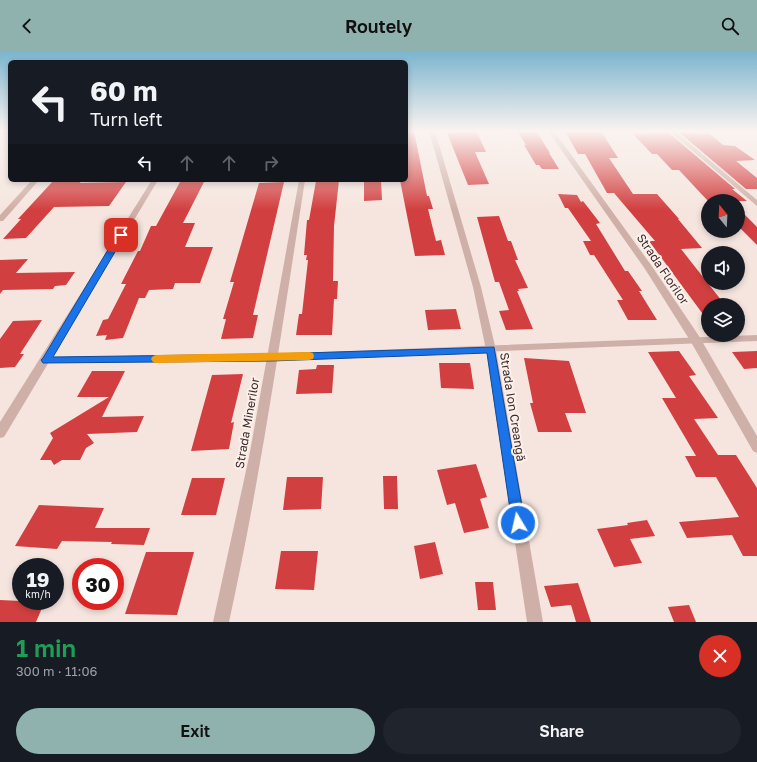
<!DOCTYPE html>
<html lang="en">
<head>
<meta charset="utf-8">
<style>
	:root { --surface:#171b24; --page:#20242c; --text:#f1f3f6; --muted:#9ea1a6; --accent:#90b2ae }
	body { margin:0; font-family:"Golos Text",sans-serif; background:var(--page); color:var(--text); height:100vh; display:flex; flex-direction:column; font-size:15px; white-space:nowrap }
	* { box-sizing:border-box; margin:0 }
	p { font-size:13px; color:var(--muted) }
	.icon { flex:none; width:22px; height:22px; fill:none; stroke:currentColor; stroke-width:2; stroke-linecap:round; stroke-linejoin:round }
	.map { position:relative; height:570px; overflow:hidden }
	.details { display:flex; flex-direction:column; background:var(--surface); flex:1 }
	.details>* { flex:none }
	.hud { position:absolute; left:8px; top:8px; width:400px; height:122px; border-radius:6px; box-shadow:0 2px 6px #0003; background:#171b24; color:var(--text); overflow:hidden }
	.needle { width:26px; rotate:342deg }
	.fabs { position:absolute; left:701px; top:142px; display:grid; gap:8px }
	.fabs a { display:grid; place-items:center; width:44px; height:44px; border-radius:50%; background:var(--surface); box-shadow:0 2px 6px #0003; font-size:20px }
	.speed { position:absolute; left:12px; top:506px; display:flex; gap:8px; font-size:20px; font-weight:700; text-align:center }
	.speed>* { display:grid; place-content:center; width:52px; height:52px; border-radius:50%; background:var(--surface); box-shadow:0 2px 6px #0003; line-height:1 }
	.speed small { font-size:10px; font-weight:400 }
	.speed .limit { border:6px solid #d22; background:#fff; color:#111 }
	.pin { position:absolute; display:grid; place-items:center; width:34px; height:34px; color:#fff; margin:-17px; border-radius:8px; box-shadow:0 2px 6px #0006 }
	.me { position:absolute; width:44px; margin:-22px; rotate:351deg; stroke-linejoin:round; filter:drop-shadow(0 0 3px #0008) }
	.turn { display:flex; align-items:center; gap:14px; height:84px; padding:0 16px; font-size:18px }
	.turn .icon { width:52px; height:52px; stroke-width:2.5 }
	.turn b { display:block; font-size:28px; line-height:34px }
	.lanes { display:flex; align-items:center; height:38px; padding:0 16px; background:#0003; justify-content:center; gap:20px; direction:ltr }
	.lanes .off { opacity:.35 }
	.round { display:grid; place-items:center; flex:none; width:42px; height:42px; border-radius:21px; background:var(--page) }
	.summary { display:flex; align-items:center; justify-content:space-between; height:68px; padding:0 16px }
	h1 { font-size:24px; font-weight:600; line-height:30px; color:#1e9e55 }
	.cta { display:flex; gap:8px; margin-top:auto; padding:8px 16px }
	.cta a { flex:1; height:46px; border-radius:24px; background:var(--accent); color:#111; font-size:16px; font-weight:600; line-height:46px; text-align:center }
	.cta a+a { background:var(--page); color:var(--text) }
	header { display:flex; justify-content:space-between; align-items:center; height:52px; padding:0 16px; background:var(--accent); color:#111; font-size:18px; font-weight:600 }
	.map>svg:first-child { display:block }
</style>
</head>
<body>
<header><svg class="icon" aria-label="back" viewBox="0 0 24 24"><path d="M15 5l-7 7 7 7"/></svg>Routely<svg class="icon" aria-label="search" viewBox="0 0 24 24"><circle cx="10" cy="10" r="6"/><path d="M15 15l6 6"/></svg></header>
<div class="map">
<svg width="757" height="570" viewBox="0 0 757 570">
	<rect width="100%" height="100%" fill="#f5e5de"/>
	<g fill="#d23f40">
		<path d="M406,79H414L427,144H429L433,157H428L436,189L441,188L445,203L415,204L400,128H406Z"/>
		<path d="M536,79L550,101H549L559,117H542L539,113H536L524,93H526L518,80Z"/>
		<path d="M565,79H601L618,106H609L633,142H657L679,167H678L702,196L681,197L725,253H708V269L649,189H655L614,141H607L585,102H578Z"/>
		<path d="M477,80L486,100H475L489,132L468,133L447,81Z"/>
		<path d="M669,81L735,137H732L747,149H708L679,118H672L657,102H652L633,82Z"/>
		<path d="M680,81L710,82L723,93L735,94L755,108L736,109L757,126V137H746Z"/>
		<path d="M54,128H82L80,131L126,130L109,154L54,155L26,186L3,187L21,167H18Z"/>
		<path d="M339,128L334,174L333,229H338L337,247H334L332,283H296L299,262H302L308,208H306L307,203H304L307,168H309L316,129Z"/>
		<path d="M364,128H381L382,148L364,149Z"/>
		<path d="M180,130H204L183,171H195L185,195H213L200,231H175L173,237L149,238L145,246H139L123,286L105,288L107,283L96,284L103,268L108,267L126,232H121L138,199H140L151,174H156Z"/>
		<path d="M284,130L253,263H258L253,286L221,287L226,267H223L234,230H230L259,131Z"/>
		<path d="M558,142L577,143L581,150L583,149L600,171L596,172L625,219H628L642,239H639L657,268H628L617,248H623L594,203H590L583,189H591L568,156H565Z"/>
		<path d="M738,156L757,175V193L738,174Z"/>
		<path d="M499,164L508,189H511L518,208H515L528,236L518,237L519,239H517L533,277L506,278L499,259L509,258L499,230H495L477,165Z"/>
		<path d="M28,207L16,221L75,220L66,233L55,234L53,237L3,238L0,242V208Z"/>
		<path d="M456,257L461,277L428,278L425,258Z"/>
		<path d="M42,268L20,302H24L15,315L0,316V287L13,269Z"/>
		<path d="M679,299L696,323L689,324L718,366L694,367L718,403H736L757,436V504H743L732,483L687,486L679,470L739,465L716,425H696L685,404H696L662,346H676L648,300Z"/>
		<path d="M757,299V316L744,317L732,300Z"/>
		<path d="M524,306L569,309L586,361H565L572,380H538L530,351H533Z"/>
		<path d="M439,311H470L474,337L441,336Z"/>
		<path d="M317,313H334L332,341L296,342L299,318L316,317Z"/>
		<path d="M92,319H125L102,365L144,364L137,380L87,382L94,391L86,396L80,408H62L54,413L51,408H40L53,386L50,381L109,345H77Z"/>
		<path d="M243,322L231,371L234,370L229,397L191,399L212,323Z"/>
		<path d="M476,412L487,445L480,447L489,476L464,481L455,451L447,453L437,418Z"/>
		<path d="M383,424H397L398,457H384Z"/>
		<path d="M287,425H323L321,457L283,458Z"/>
		<path d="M192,426H225L216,463H181Z"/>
		<path d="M39,453L104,456L95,476H150L144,493L111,492L112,490L62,489L57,497L15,494Z"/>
		<path d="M647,468L655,484L630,487L642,511L614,515L597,477L628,473L627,471Z"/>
		<path d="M435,490L443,522L420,527L414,494Z"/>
		<path d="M281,499H318L314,538L275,537Z"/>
		<path d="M146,500H194L177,563L125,562Z"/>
		<path d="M475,530H493L496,558H478Z"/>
		<path d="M578,531L591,570H576L571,553L551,555L544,534Z"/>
		<path d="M0,548L21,549H45L36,570H0Z"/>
		<path d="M689,553L696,570H674L668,555Z"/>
	</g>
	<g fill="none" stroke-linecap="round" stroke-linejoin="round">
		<path fill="#cfb0a8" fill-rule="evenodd" d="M757,283V289L272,308L46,311L43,310L42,308L43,306L46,305L272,302Z"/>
		<g fill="#cfb0a8" fill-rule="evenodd">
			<path d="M429,79H435L481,235L496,298L543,570H527L486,298L473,235Z"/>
			<path d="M548,79H554L651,213L699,284L757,384V401L753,399L691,290L645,217Z"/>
			<path d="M669,79H675L757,148V154Z"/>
			<path d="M32,128H39L3,169H0V163Z"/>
			<path d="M152,128H158L4,385L0,386V370Z"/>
			<path d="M299,128H305C282,276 261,424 229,570H213L249,405Z"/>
		</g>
	</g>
	<linearGradient id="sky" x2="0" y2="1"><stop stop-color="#7cb5cf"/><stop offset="0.5" stop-color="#faf3f0"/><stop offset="1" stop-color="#faf3f0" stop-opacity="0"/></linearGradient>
	<rect width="757" height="158" fill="url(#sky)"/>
	<path fill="#1a73e8" stroke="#114b97" d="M118,181H124L125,183L53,305L272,302L494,295L525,471L523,476L518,478L514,476L512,471L487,301L272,309L43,311L41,308L43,306Z"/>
	<path fill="#f59e0b" d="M309,300L313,301L314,304L313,307L309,308L156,311L153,310L151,307L153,304L156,303Z"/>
	<g text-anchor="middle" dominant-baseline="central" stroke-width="4" stroke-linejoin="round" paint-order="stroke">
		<g font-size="12" fill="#3b2a29" stroke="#fcf0eb">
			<text transform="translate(663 217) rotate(56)">Strada Florilor</text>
			<text transform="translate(513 355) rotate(81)">Strada Ion Creangă</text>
			<text transform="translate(247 371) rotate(-80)">Strada Minerilor</text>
		</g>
	</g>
</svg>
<div class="fabs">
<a><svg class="needle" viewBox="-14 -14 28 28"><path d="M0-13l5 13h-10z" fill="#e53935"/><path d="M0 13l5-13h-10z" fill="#9ea1a6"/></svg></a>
<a><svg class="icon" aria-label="sound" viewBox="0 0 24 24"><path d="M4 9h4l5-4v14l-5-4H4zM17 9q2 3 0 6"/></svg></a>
<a><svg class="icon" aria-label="layers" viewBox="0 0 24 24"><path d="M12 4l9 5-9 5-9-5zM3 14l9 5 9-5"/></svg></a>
</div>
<div class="speed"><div>19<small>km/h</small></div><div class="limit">30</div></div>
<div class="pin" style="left:121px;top:183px;background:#d93025"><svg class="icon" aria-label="arrive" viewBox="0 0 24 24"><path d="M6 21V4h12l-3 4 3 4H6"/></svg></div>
<svg class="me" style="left:518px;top:471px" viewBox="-20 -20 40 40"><circle r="17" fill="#1a73e8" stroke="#fff" stroke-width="3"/><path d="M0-11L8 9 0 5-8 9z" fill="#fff"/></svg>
<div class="hud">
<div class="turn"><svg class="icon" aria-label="left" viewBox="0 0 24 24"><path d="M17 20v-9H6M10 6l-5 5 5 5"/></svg><div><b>60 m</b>Turn left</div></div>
<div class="lanes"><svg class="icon" aria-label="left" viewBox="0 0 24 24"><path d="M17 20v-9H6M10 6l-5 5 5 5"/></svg><svg class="icon off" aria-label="ahead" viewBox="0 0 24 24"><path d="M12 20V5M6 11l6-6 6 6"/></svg><svg class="icon off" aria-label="ahead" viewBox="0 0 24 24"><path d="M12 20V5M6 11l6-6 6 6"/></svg><svg class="icon off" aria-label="right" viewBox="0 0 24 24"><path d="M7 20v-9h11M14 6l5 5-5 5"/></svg></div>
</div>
</div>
<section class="details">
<div class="summary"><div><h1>1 min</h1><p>300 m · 11:06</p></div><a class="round" style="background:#d93025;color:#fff"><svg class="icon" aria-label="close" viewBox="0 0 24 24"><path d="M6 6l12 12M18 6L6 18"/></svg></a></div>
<div class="cta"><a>Exit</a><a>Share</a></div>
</section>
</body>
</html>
